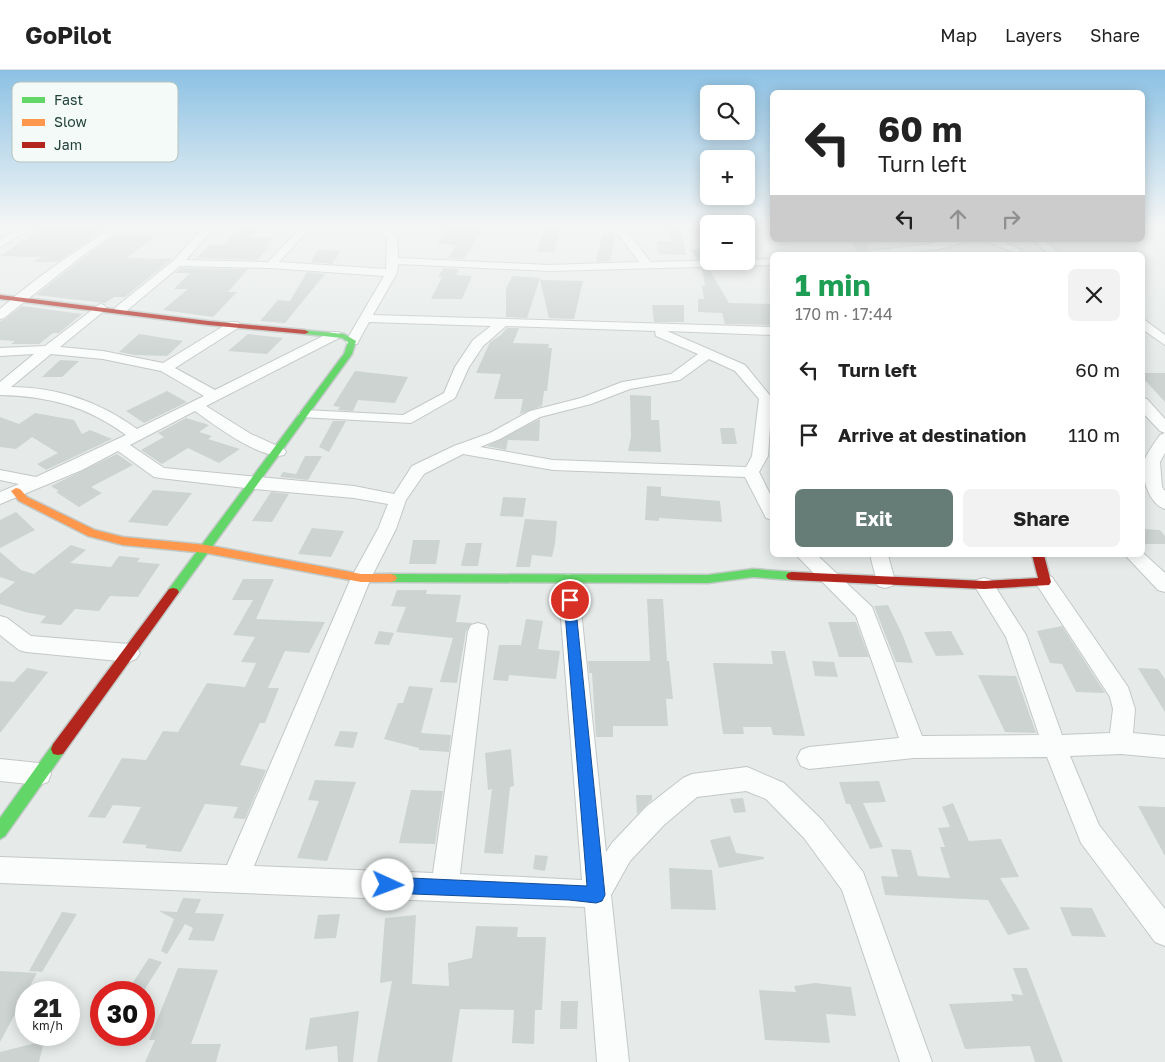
<!DOCTYPE html>
<html lang="en">
<head>
<meta charset="utf-8">
<style>
	:root { --surface:#fff; --page:#f2f2f2; --text:#222; --muted:#767676; --line:#e0e0e0; --accent:#667d77 }
	body { margin:0; font-family:"Golos Text",sans-serif; background:var(--page); color:var(--text); height:100vh; display:flex; flex-direction:column; font-size:19px; white-space:nowrap }
	* { box-sizing:border-box; margin:0 }
	p { font-size:16px; color:var(--muted) }
	.icon { flex:none; width:28px; height:28px; fill:none; stroke:currentColor; stroke-width:2; stroke-linecap:round; stroke-linejoin:round }
	.map { position:relative; flex:1; overflow:hidden }
	.details { position:absolute; left:770px; top:182px; width:375px; height:305px; display:flex; flex-direction:column; background:var(--surface); border-radius:8px; box-shadow:0 2px 12px #0003 }
	.details>* { flex:none }
	.top-card { position:absolute; left:770px; top:20px; width:375px; height:152px; border-radius:8px; box-shadow:0 2px 12px #0003; background:#fff; color:var(--text); overflow:hidden }
	.controls { position:absolute; left:700px; top:15px; display:grid; gap:10px }
	.controls a { display:grid; place-items:center; width:55px; height:55px; border-radius:8px; background:var(--surface); box-shadow:0 2px 12px #0003; font-size:25px }
	.speed { position:absolute; left:15px; top:911px; display:flex; gap:10px; font-size:25px; font-weight:700; text-align:center }
	.speed>* { display:grid; place-content:center; width:65px; height:65px; border-radius:50%; background:var(--surface); box-shadow:0 2px 12px #0003; line-height:1 }
	.speed small { font-size:12px; font-weight:400 }
	.speed .limit { border:8px solid #d22; background:#fff; color:#111 }
	.pin { position:absolute; display:grid; place-items:center; width:42px; height:42px; color:#fff; margin:-21px; border:2px solid #fff; border-radius:50%; box-shadow:0 1px 5px #0007 }
	.me { position:absolute; width:55px; margin:-28px; rotate:92deg; stroke-linejoin:round; filter:drop-shadow(0 0 4px #0008) }
	.turn { display:flex; align-items:center; gap:18px; height:105px; padding:0 25px; font-size:22px }
	.turn .icon { width:65px; height:65px; stroke-width:2.5 }
	.turn b { display:block; font-size:35px; line-height:42px }
	.lanes { display:flex; align-items:center; height:48px; padding:0 25px; background:#0003; justify-content:center; gap:25px; direction:ltr }
	.lanes .off { opacity:.35 }
	.round { display:grid; place-items:center; flex:none; width:52px; height:52px; border-radius:8px; background:var(--page) }
	.summary { display:flex; align-items:center; justify-content:space-between; height:85px; padding:0 25px }
	h1 { font-size:30px; font-weight:700; line-height:38px; color:#1e9e55 }
	.action { display:flex; gap:10px; margin-top:auto; padding:10px 25px }
	.action a { flex:1; height:58px; border-radius:8px; background:var(--accent); color:#fff; font-size:20px; font-weight:700; line-height:58px; text-align:center }
	.action a+a { background:var(--page); color:var(--text) }
	ul { padding:0; list-style:none }
	li { display:flex; align-items:center; gap:15px; height:65px; padding:0 25px }
	li div { flex:1 }
	li b { display:block; font-size:19px }
	li em { font-style:normal }
	header { display:flex; align-items:center; gap:30px; box-sizing:border-box; height:70px; padding:0 25px; background:var(--surface); border-bottom:1px solid var(--line) }
	header strong { font-size:24px }
	nav { display:flex; gap:28px; margin-inline-start:auto; font-size:18px }
	.map>svg:first-child { display:block }
</style>
</head>
<body>
<header>
<strong>GoPilot</strong>
<nav><a>Map</a><a>Layers</a><a>Share</a></nav>
</header>
<div class="map">
<svg width="1165" height="992" viewBox="0 0 1165 992">
	<rect width="100%" height="100%" fill="#e6ebe9"/>
	<g fill="#ccd3d1">
		<path d="M48,154L103,157L94,163H100L57,192H34L41,187L0,186Z"/>
		<path d="M668,154H680L686,185L658,184L657,171L670,172Z"/>
		<path d="M448,155L484,157L464,189L448,188L456,175L437,174Z"/>
		<path d="M545,158L560,159L554,182L537,181Z"/>
		<path d="M240,159L258,160L250,167L274,168L264,177H269L257,190L196,188L210,175H223Z"/>
		<path d="M117,164L155,166L127,188L172,189L125,227H114L105,233L36,225L87,185Z"/>
		<path d="M602,165L615,166L610,191L596,192Z"/>
		<path d="M851,170H865L870,179L856,181Z"/>
		<path d="M690,179H709V189H697Z"/>
		<path d="M317,180L341,181L332,194L311,192Z"/>
		<path d="M181,198L248,199L228,222H237L213,247L163,240L188,219H174L190,203H175Z"/>
		<path d="M443,198L459,199L456,205L472,206L462,229H431L442,207H438Z"/>
		<path d="M702,199H709L729,233L772,234V255L725,254L722,243L698,242V229H704L702,216H705Z"/>
		<path d="M307,202L325,204L285,253L260,251L278,230L290,231Z"/>
		<path d="M512,206L540,208L527,248L506,247V219Z"/>
		<path d="M540,210L583,211L574,249L549,248Z"/>
		<path d="M652,235H684V252H654Z"/>
		<path d="M22,236L82,244L59,263H53L39,274H11L15,271L0,270V251L5,249Z"/>
		<path d="M507,258H519L513,273L549,274L548,278H552L547,321H544L542,336L520,344L523,329H494L501,304L476,303L490,272L501,265Z"/>
		<path d="M139,264L183,271L167,286L135,285L119,282Z"/>
		<path d="M248,264L283,268L267,284L228,281Z"/>
		<path d="M60,290L79,291L62,307H42Z"/>
		<path d="M355,301L408,307L395,333L358,330L353,341L338,340L340,337L333,336Z"/>
		<path d="M1142,303H1165V332L1142,307Z"/>
		<path d="M167,321L187,332L144,353L126,341Z"/>
		<path d="M630,325L651,326V350H659L661,382L628,381L631,367Z"/>
		<path d="M35,343L74,350L82,364L90,360L112,369L46,400L37,394L58,383L32,367L16,379L0,377V347L19,354Z"/>
		<path d="M186,348L209,355L199,362L212,366L208,369L240,379L219,393L188,378L162,394L141,380L164,367L158,363Z"/>
		<path d="M540,349L539,371L508,370L506,380L487,376Z"/>
		<path d="M333,351H346L329,382L319,377Z"/>
		<path d="M720,358H734L737,374H722Z"/>
		<path d="M117,384L133,395L91,417L102,423L79,437L56,422L59,421L51,416Z"/>
		<path d="M305,386H322L308,410L280,407L283,402L296,404Z"/>
		<path d="M647,416L661,417V426L720,431L722,452L659,448V451L645,450Z"/>
		<path d="M153,420L192,423L167,456L128,452Z"/>
		<path d="M271,422L289,424L272,452L252,451Z"/>
		<path d="M503,427L526,428L523,447L500,446Z"/>
		<path d="M16,442L35,460L0,478V450Z"/>
		<path d="M525,449L557,451L555,474L552,487L532,485L530,497H516Z"/>
		<path d="M312,458L344,461L331,487L298,484Z"/>
		<path d="M1142,459L1160,460L1165,466V474H1142Z"/>
		<path d="M413,470H440L436,494H409Z"/>
		<path d="M466,473H482L478,496H461Z"/>
		<path d="M71,475L86,480L70,493L111,497L119,486L140,488L137,492L160,494L138,527L110,526L99,541L75,539L61,555L40,553L46,546L25,542L0,534V524L15,512L0,507V482L21,500L34,504Z"/>
		<path d="M243,509H274L256,549L325,552L309,583L285,581L268,618H279L265,653H260L240,695L266,700L245,749L233,748L238,737L205,734L181,782L145,778L147,775L122,773L141,737L113,735L105,748L88,747L122,688L146,690L163,661L178,662L207,613L245,617L256,593L241,592L255,567L233,565L253,530H232Z"/>
		<path d="M397,520H427L426,524L461,525L456,552L472,553L466,561L457,613L440,612L453,568L396,562L406,537L391,536Z"/>
		<path d="M647,529H663L667,591H669L673,629H666L668,656H613V667H596L592,603H589L588,591H650Z"/>
		<path d="M888,535L903,566L913,593L896,592L874,536Z"/>
		<path d="M526,549L543,551L538,579L560,581L556,609L509,605L508,611L493,610L499,575H521Z"/>
		<path d="M828,552H856L869,587H839Z"/>
		<path d="M1062,556L1105,623L1076,622L1062,594L1050,593L1037,561Z"/>
		<path d="M379,561L394,563L389,575L374,574Z"/>
		<path d="M951,561L964,585L936,586L924,562Z"/>
		<path d="M771,581H785L805,666L773,665L771,657H743L744,664H723L713,593L773,594Z"/>
		<path d="M812,591L834,592L838,607L815,606Z"/>
		<path d="M27,598L48,602L0,663V611L14,612Z"/>
		<path d="M1138,598L1158,599L1165,609V642Z"/>
		<path d="M978,605L1016,606L1036,663L1005,662Z"/>
		<path d="M409,616L433,618L421,663L451,665L449,682L419,680V678L384,669L398,633H403Z"/>
		<path d="M340,661L358,662L353,678L334,676Z"/>
		<path d="M511,679L514,716L510,717L503,784L484,783L492,719L488,720L485,683Z"/>
		<path d="M315,710L356,712L327,791L297,788L319,731L308,730Z"/>
		<path d="M879,711L886,732L863,733L883,777L870,779L850,734H846L839,712Z"/>
		<path d="M411,720L443,721L435,774L399,773Z"/>
		<path d="M636,725H652V730L637,744Z"/>
		<path d="M743,728L746,742L734,743L730,729Z"/>
		<path d="M953,733L969,771L1001,769L1019,807L1000,808L1030,859L1008,865L988,830L885,825L881,806L898,807L891,779L911,780L918,806L950,808L940,777H945L938,758L950,757L942,737Z"/>
		<path d="M1138,736L1165,737V786Z"/>
		<path d="M730,766L736,783L764,787V789L719,798L710,770Z"/>
		<path d="M535,785L548,786L545,801L533,799Z"/>
		<path d="M669,798L712,800L716,840L671,839Z"/>
		<path d="M183,828L201,829L195,843L224,844L214,871L188,870L193,858L185,854L167,884L161,881L174,849L159,841L177,842Z"/>
		<path d="M1060,837L1092,838L1106,867L1072,866Z"/>
		<path d="M62,842L77,844L42,902L29,901Z"/>
		<path d="M340,844L336,868L314,869L318,845Z"/>
		<path d="M416,845L412,914L449,916L448,893L472,888L476,856L518,857L517,867H546L542,940H535L534,974L512,973L514,940L460,939L452,992H377L392,911L380,913L385,848Z"/>
		<path d="M149,888L162,892L143,922L130,917Z"/>
		<path d="M178,898L218,900L191,974H221L216,992H145L155,970H149Z"/>
		<path d="M1013,898H1027L1063,992H1035L1030,976L965,979L949,934L1013,931L1011,924L1023,925Z"/>
		<path d="M0,901L37,903L0,972Z"/>
		<path d="M815,913L851,917L856,946L826,944L830,973L765,970L759,920L796,922L794,916Z"/>
		<path d="M561,931H578L577,959H560Z"/>
		<path d="M359,941L353,992H338L337,976L305,980L310,948Z"/>
		<path d="M44,971L39,992H0V982Z"/>
	</g>
	<g fill="none" stroke-linecap="round" stroke-linejoin="round">
		<g stroke="#c3c8c6" stroke-width="2">
			<g id="street">
				<path d="M27,154H39L0,177V170Z"/>
				<path d="M118,154H129L86,183L4,248L0,249V239C36,207 77,180 118,154Z"/>
				<path d="M207,154H217L186,190L268,192L304,154H314L279,192L386,199L387,168L382,163L346,156L344,154C362,154 385,153 397,167L398,188L549,195L639,192L619,165L592,154C602,153 618,154 627,161C633,166 643,184 651,192L772,189V195L549,201L398,194L397,203L373,245L772,257V265L667,261L745,295L772,328L768,386L759,402L772,428V450L766,448L745,407L553,400L463,384L424,404L406,430L396,459L371,508L254,796L433,803L468,561L471,555L478,553L485,555L488,561L460,804L582,810L558,511L561,506L568,504L575,506L578,511L606,782L612,773L646,737L683,708L692,704L747,697L784,713L822,750L863,802L932,992H900L842,820L804,768L766,729L746,721L697,727L664,755L630,791L611,825L629,992H597L585,837L0,813V787L227,795L351,508L378,459L388,434L354,428L254,419L160,408L154,407L118,381L82,400L0,434V422L19,414L0,410V400L36,407L126,365C87,336 47,326 0,325V312L34,284L0,286V278L45,276L100,234L104,235L106,238L104,241L60,277L103,281L163,293L230,252H238L240,255L238,258L175,298L215,320L331,262H339L341,265L339,268L206,336L251,364L284,379L286,382L284,385C262,391 213,354 195,341L130,375L164,398L354,416L394,424L412,396L454,376L490,363L530,341L581,328L622,312L671,304L698,284L656,266L655,261L506,256L483,276L469,297L455,328L411,353L300,347L298,344L305,340L403,345L444,323L455,297L473,270L491,256L369,252L357,274H347L346,271L384,206L271,198L180,196L124,243H116L114,240L116,237L173,191ZM51,284L103,289L161,301L204,326L137,359C100,332 57,317 11,317ZM709,289L735,301L759,329L752,386L746,397L553,390L480,377L500,369L540,347L591,334L630,319L680,310Z"/>
				<path d="M945,170H964C950,183 875,185 854,185L859,182L923,175Z"/>
				<path d="M983,170H998L1022,180L1017,183L1013,182Z"/>
				<path d="M1033,170H1044L1062,185H1050Z"/>
				<path d="M1142,248L1165,265V275L1142,259Z"/>
				<path d="M1142,328L1147,329L1165,349V363L1160,361L1142,342Z"/>
				<path d="M1165,363V383L1160,392L1162,417L1165,421V439C1149,434 1141,408 1144,392C1146,384 1155,372 1160,365Z"/>
				<path d="M1142,482L1165,503V522L1158,520L1125,485H1142Z"/>
				<path d="M796,485H817L872,537L922,666L1039,665L1006,567L974,515L977,510L984,508L991,510L1026,565L1062,665L1110,663L1113,639L1110,627L1035,512L1038,507L1045,505L1052,507L1128,617L1135,639L1133,663L1165,666V688L1121,684L1070,686L1099,755L1165,839V876L1155,872L1081,773L1047,687L914,688L809,699L801,696L797,688L801,680L809,677L899,668L856,546Z"/>
				<path d="M870,485H888L895,511L892,516L885,518L878,516Z"/>
				<path d="M0,546L7,548L31,566L129,574L136,577L140,583L136,589L129,592L26,582L19,580L0,565Z"/>
				<path d="M0,689L39,693L48,696L51,704L48,712L39,715L0,711Z"/>
			</g>
		</g>
		<g stroke="#c1c9c6" stroke-width="3">
			<g id="fast">
				<path d="M302,260L344,264L356,271L352,284L177,525H169L167,522L169,519L344,284L348,272L342,268L305,264L301,262Z"/>
				<path d="M753,499L792,502L796,503L798,506L796,509L792,510L753,507L708,513L391,512L387,511L385,508L387,505L391,504L708,505Z"/>
				<path d="M58,673L63,674L65,679L63,684L5,766L0,769V748L53,674Z"/>
			</g>
		</g>
		<g stroke="#c1c9c6" stroke-width="3">
			<path id="slow" d="M16,418L20,419L27,427L95,460L123,467L206,475L361,504H391L395,505L397,508L395,511L391,512H361L206,483L123,475L88,466L19,431L11,421Z"/>
		</g>
		<g stroke="#c1c9c6" stroke-width="3">
			<g id="jam">
				<path d="M0,225L208,251L305,260L309,262L305,264L208,255L0,229Z"/>
				<path d="M1032,485H1044L1051,512L1049,515L984,519L792,510L788,509L786,506L788,503L792,502L984,511L1038,508Z"/>
				<path d="M173,518L177,519L179,522L177,525L63,684L58,685L53,684L51,679L53,674L169,519Z"/>
			</g>
		</g>
		<use href="#street" fill="#fbfcfc" fill-rule="evenodd"/>
		<use href="#fast" fill="#63d668" fill-rule="evenodd"/>
		<use href="#slow" fill="#ff974d" fill-rule="evenodd"/>
		<use href="#jam" fill="#b3261e" fill-rule="evenodd"/>
	</g>
	<linearGradient id="sky" x2="0" y2="1"><stop stop-color="#8cc1e4"/><stop offset="0.53" stop-color="#f4f6f5"/><stop offset="1" stop-color="#f4f6f5" stop-opacity="0"/></linearGradient>
	<rect width="1165" height="293" fill="url(#sky)"/>
	<path fill="#1a73e8" stroke="#114b97" d="M570,526L575,530L605,825L602,831L596,833L569,830L388,823L382,821L380,815L382,809L388,807L587,816L564,530Z"/>
	<rect x="12" y="12" width="166" height="80" rx="8" fill="#f4faf7" stroke="#b5c3be" stroke-width="1"/>
	<rect x="22" y="27" width="23" height="6" fill="#63d668"/>
	<rect x="22" y="49" width="23" height="7" fill="#ff974d"/>
	<rect x="22" y="72" width="23" height="6" fill="#b3261e"/>
	<g font-size="14" fill="#21423a">
		<text x="54" y="35">Fast</text>
		<text x="54" y="57">Slow</text>
		<text x="54" y="80">Jam</text>
	</g>
</svg>
<div class="controls">
<a><svg class="icon" aria-label="search" viewBox="0 0 24 24"><circle cx="10" cy="10" r="6"/><path d="M15 15l6 6"/></svg></a>
<a>+</a>
<a>−</a>
</div>
<div class="speed"><div>21<small>km/h</small></div><div class="limit">30</div></div>
<div class="pin" style="left:570px;top:530px;background:#d93025"><svg class="icon" aria-label="arrive" viewBox="0 0 24 24"><path d="M6 21V4h12l-3 4 3 4H6"/></svg></div>
<svg class="me" style="left:388px;top:815px" viewBox="-20 -20 40 40"><circle r="19" fill="#fff"/><path d="M0-13L10 11 0 6-10 11z" fill="#1a73e8"/></svg>
<div class="top-card">
<div class="turn"><svg class="icon" aria-label="left" viewBox="0 0 24 24"><path d="M17 20v-9H6M10 6l-5 5 5 5"/></svg><div><b>60 m</b>Turn left</div></div>
<div class="lanes"><svg class="icon" aria-label="left" viewBox="0 0 24 24"><path d="M17 20v-9H6M10 6l-5 5 5 5"/></svg><svg class="icon off" aria-label="ahead" viewBox="0 0 24 24"><path d="M12 20V5M6 11l6-6 6 6"/></svg><svg class="icon off" aria-label="right" viewBox="0 0 24 24"><path d="M7 20v-9h11M14 6l5 5-5 5"/></svg></div>
</div>
<section class="details">
<div class="summary"><div><h1>1 min</h1><p>170 m · 17:44</p></div><a class="round"><svg class="icon" aria-label="close" viewBox="0 0 24 24"><path d="M6 6l12 12M18 6L6 18"/></svg></a></div>
<ul>
<li><svg class="icon" aria-label="left" viewBox="0 0 24 24"><path d="M17 20v-9H6M10 6l-5 5 5 5"/></svg><div><b>Turn left</b></div><em>60 m</em></li>
<li><svg class="icon" aria-label="arrive" viewBox="0 0 24 24"><path d="M6 21V4h12l-3 4 3 4H6"/></svg><div><b>Arrive at destination</b></div><em>110 m</em></li>
</ul>
<div class="action"><a>Exit</a><a>Share</a></div>
</section>
</div>
</body>
</html>
